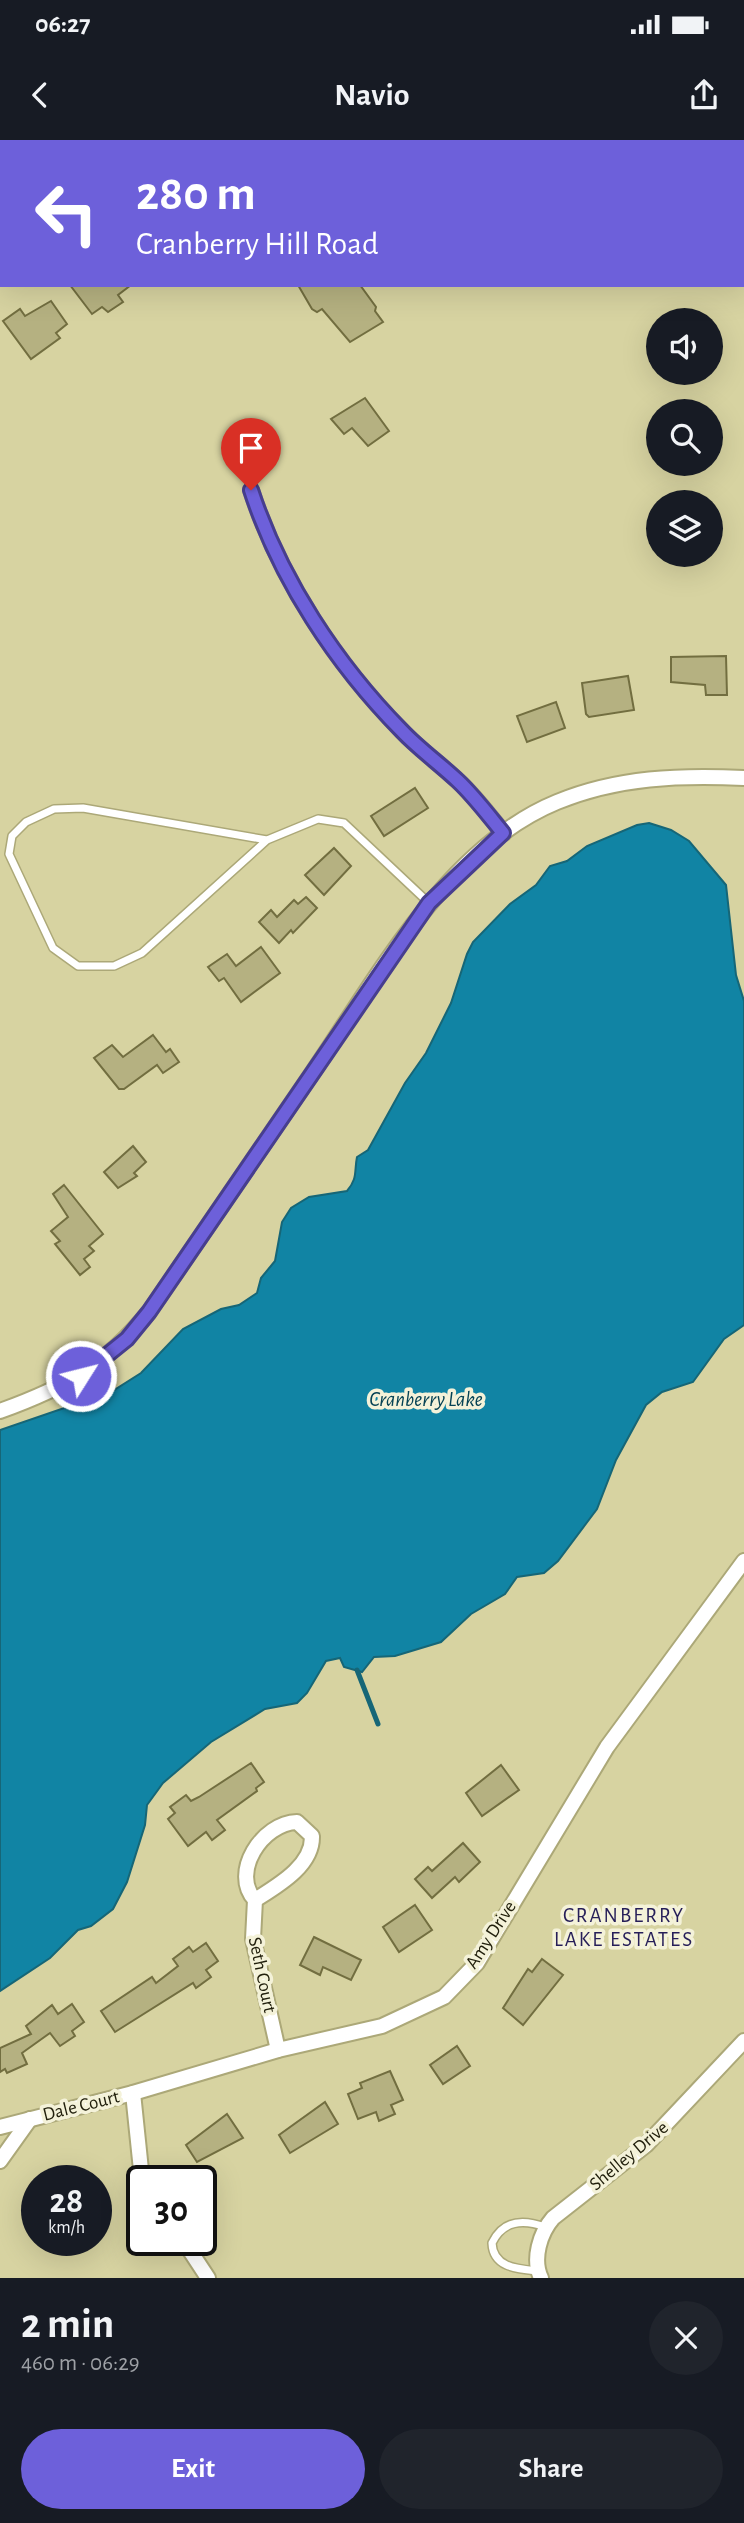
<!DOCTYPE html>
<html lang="en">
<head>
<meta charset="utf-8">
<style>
	:root { --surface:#171b24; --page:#20242c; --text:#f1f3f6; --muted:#9ea1a6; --accent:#6d60da }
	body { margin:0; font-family:"Alegreya Sans",sans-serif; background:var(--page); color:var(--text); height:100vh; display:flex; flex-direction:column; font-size:26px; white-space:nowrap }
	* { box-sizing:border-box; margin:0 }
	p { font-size:23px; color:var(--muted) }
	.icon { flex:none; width:38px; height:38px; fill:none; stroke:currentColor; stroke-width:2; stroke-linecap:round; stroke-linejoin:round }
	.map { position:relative; height:2138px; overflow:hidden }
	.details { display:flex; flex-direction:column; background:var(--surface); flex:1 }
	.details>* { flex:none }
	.banner { position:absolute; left:0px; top:0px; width:746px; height:147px; box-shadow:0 7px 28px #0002; background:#6d60da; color:#fff; overflow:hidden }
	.controls { position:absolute; left:646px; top:168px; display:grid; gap:14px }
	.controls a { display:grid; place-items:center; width:77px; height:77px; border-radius:50%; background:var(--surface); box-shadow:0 7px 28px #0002; font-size:35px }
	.speed { position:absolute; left:21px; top:2025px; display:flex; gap:14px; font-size:35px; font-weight:700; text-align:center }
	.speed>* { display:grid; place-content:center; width:91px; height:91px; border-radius:50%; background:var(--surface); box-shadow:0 7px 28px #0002; line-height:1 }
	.speed small { font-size:18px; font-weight:400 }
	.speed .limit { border:4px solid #111; border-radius:10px; background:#fff; color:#111 }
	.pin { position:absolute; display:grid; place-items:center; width:60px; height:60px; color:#fff; margin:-72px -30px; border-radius:50% 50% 50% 0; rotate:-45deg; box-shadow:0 0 7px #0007 }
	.pin .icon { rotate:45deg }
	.me { position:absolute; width:77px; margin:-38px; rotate:54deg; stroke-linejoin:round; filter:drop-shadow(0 0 5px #0008) }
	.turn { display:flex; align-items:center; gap:24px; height:147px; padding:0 21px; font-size:32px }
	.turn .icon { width:91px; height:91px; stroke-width:2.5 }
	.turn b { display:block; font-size:49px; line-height:60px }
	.round { display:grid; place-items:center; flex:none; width:74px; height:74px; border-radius:37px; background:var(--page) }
	.overview { display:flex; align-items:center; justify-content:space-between; height:119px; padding:0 21px }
	h1 { font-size:42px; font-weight:700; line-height:52px }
	.action { display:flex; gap:14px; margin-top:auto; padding:14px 21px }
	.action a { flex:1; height:80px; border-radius:42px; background:var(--accent); color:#fff; font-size:28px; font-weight:700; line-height:80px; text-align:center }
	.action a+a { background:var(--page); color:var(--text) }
	.status { display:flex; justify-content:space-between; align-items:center; height:49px; padding:0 35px; background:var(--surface); direction:ltr }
	.status svg { height:19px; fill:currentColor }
	header { display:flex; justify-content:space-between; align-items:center; height:91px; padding:0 21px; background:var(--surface); font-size:32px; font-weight:700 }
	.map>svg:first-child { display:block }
</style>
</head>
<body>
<div class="status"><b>06:27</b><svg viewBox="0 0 49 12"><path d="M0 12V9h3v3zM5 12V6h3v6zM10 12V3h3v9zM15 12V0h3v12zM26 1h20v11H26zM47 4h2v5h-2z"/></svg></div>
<header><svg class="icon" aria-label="back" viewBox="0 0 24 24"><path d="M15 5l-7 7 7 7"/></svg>Navio<svg class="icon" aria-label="share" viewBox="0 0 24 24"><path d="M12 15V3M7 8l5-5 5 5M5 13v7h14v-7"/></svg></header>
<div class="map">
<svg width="744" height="2138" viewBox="0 0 744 2138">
	<rect width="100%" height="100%" fill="#d7d3a1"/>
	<path fill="#1184a4" stroke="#166677" stroke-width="2" d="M649,683L671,690L689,701L726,745L736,835L744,861V1185L724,1199L693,1242L662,1252L646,1265L616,1320L597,1369L558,1421L544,1433L517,1437L505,1454L471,1474L441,1502L395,1516L374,1517L362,1532L344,1527L340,1518L326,1521L307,1553L297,1563L265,1569L211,1602L163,1643L147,1665L145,1685L127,1742L113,1769L91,1786L78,1790L50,1818L0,1851V1290L111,1252L141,1233L183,1189L221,1169L239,1165L257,1153L261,1138L275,1121L282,1082L291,1068L309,1057L347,1051C358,1038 354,1032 357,1017L368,1010L405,943L426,913L451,863L467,814L473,802L510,764L536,745L550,726L567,721L587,706L637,685Z"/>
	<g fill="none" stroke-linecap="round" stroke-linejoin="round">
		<path stroke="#166677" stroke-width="5" d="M357,1530L378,1584"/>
	</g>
	<g fill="#b5b181" stroke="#726e40" stroke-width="2">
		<path d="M70,145H131L118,155L123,162L108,172L102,167L92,174Z"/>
		<path d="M298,145H360L376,167L375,171L383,182L350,202L322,169L317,172L312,169Z"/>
		<path d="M51,161L67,184L56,193L60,198L31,219L3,181L20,169L25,176Z"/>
		<path d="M365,258L389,291L368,306L352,288L344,294L331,279Z"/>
		<path d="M726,516L727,555H706L705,545L671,542V517Z"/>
		<path d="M628,536L634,570L589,577L586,574L582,543Z"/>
		<path d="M556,562L565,588L527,602L517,576Z"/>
		<path d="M415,648L428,668L384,696L371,676Z"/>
		<path d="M334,708L351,726L324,755L305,735Z"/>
		<path d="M306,757L317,768L293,793L291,790L279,803L259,782L271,770L277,777L294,760L298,764Z"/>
		<path d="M261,807L280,833L241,862L224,838L219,841L208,827L227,814L236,826Z"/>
		<path d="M153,895L166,912L170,909L179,922L163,933L157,925L124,949H119L94,918L112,905L123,917Z"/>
		<path d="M133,1006L146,1022L134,1033L137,1036L118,1048L104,1032Z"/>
		<path d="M64,1045L103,1094L89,1106L94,1111L84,1119L90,1127L80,1135L55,1104L60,1101L51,1091L68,1077L53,1054Z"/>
		<path d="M251,1623L264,1642L256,1648L257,1651L217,1680L225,1690L212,1700L206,1692L188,1706L168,1679L175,1673L170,1667L186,1655L191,1661L199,1657Z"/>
		<path d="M501,1625L519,1650L482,1676L466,1653Z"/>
		<path d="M463,1703L480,1722L459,1742L455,1737L432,1758L415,1739L428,1727L432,1731Z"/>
		<path d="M415,1765L432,1790L399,1812L383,1787Z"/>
		<path d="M314,1797L361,1820L351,1840L323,1827L320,1835L300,1825Z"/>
		<path d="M206,1803L218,1821L206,1830L211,1837L196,1848L193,1843L115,1892L101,1871L152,1837L156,1843L178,1826L173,1819L189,1807L193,1812Z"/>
		<path d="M542,1819L563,1835L523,1885L503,1868L528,1829L532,1832Z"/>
		<path d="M72,1864L84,1882L72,1891L75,1896L60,1906L50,1893L22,1913L27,1924L7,1933L5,1929L0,1932V1908L31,1894L26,1886L52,1865L58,1874Z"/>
		<path d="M457,1906L470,1926L443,1944L430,1925Z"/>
		<path d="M390,1931L403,1960L391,1965L395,1974L379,1981L376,1972L358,1979L348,1954L362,1948L360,1943Z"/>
		<path d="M325,1962L338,1984L290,2013L279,1995Z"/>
		<path d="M227,1974L243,1998L197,2022L186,2005Z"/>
	</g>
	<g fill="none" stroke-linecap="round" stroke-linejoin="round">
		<g stroke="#aca878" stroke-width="10">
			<g id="service">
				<path d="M267,700L83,668L54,669L26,682L12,696L9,714L53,808L78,826H114L142,813L267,700L318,679L344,683L429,763"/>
				<path d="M538,2131C518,2129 493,2128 492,2103C503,2080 523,2079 545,2087"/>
			</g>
		</g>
		<g stroke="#aca878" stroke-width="18">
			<g id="minor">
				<path d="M665,0L667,2"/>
				<path d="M194,2L197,0"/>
				<path d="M744,101V102"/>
				<path d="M0,122L2,121"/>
				<path d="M251,350C280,439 336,524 402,591C419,609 440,624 458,641C475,656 489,676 504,693"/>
				<path d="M0,1271C64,1248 105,1226 149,1172C203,1092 258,1012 313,932C377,838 447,707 557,662C618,637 680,635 744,638"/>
				<path d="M255,1760C230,1733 262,1683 297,1682L312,1696C313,1726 277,1746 255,1760L253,1799L278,1910"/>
				<path d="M133,1953L141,2030L147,2040"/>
				<path d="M0,1987L133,1953L278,1910L382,1886L444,1857L477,1823L607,1607L744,1421"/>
				<path d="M0,2021L30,1979"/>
				<path d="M183,2100L208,2138"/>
				<path d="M541,2138C532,2119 540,2093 553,2078L646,2005L744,1901"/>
			</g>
		</g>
		<use href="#service" stroke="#fff" stroke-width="7"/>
		<use href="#minor" stroke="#fff" stroke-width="14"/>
	</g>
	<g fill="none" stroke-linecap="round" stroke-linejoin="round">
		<g stroke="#473e8e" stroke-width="18">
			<path id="route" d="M81,1236L127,1199L149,1172L429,763L503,693C489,676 474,656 458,641C440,624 419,609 402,591C336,524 280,439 251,350"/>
		</g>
		<use href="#route" stroke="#6d60da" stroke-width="12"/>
	</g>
	<g text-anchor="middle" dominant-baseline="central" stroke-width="7" stroke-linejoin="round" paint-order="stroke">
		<g font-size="19" fill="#22200d" stroke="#f4f2d9">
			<text transform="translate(491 1795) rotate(-57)">Amy Drive</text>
			<text transform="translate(262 1835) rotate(78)">Seth Court</text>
			<text transform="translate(81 1966) rotate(-14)">Dale Court</text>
			<text transform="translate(629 2016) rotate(-40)">Shelley Drive</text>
		</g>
		<g font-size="21" font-style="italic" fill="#054254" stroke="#f4f2d9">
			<text x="426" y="1259">Cranberry Lake</text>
		</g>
		<g font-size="21" letter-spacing="2" fill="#261e58" stroke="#f4f2d9">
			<text x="624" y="1775">CRANBERRY<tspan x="624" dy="24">LAKE ESTATES</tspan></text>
		</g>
	</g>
</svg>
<div class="controls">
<a><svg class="icon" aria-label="sound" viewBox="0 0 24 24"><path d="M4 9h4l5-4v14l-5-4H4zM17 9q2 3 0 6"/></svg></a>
<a><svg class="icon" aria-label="search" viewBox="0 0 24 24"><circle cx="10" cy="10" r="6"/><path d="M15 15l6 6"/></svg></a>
<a><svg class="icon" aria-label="layers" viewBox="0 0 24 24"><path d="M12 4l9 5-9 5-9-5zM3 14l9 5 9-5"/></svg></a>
</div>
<div class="speed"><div>28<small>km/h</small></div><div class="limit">30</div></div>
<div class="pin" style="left:251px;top:350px;background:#d93025"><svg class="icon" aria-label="arrive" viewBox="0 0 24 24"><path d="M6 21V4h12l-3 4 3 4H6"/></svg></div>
<svg class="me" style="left:81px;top:1236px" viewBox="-20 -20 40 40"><circle r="17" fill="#6d60da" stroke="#fff" stroke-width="3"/><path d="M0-11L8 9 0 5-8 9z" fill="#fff"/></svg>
<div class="banner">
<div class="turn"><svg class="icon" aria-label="left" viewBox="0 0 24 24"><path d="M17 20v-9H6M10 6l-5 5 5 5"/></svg><div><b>280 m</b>Cranberry Hill Road</div></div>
</div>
</div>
<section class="details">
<div class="overview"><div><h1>2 min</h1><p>460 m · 06:29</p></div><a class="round"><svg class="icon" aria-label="close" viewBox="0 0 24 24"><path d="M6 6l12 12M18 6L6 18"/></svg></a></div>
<div class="action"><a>Exit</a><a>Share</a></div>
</section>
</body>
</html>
